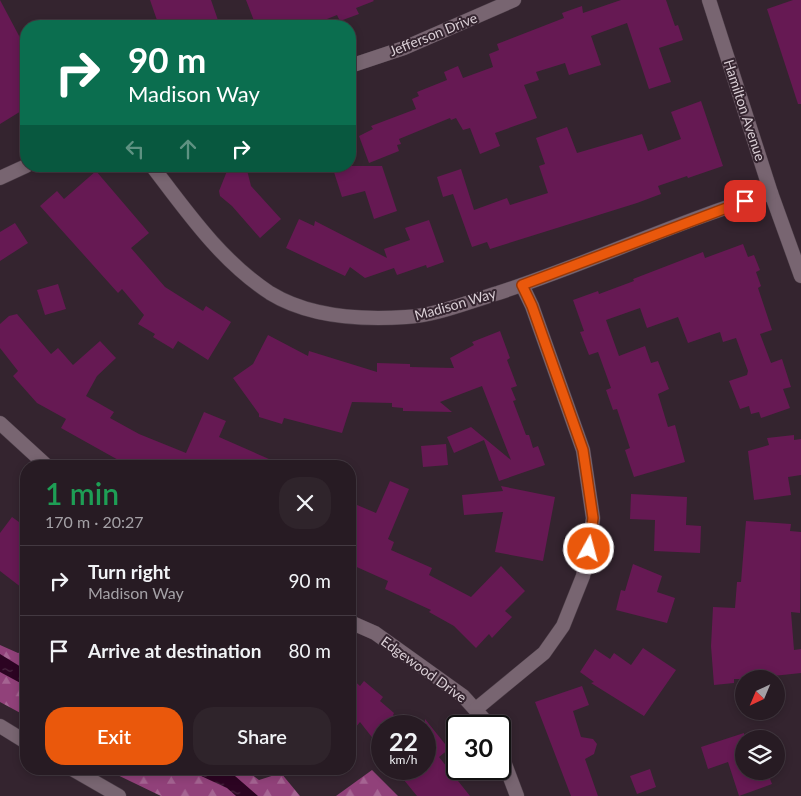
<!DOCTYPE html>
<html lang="en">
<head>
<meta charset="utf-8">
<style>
	:root { --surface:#271b23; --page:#2f242b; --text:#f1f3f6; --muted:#a4a1a6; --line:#433941; --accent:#ea580c }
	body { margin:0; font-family:Lato,sans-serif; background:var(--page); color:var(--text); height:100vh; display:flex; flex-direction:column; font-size:19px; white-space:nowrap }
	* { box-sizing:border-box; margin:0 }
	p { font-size:16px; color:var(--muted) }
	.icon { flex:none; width:28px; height:28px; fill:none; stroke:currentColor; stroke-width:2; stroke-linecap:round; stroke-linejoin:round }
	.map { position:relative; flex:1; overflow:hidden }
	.sheet { position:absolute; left:20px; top:460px; width:336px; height:315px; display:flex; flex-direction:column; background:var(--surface); border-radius:20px; box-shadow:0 2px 8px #0003,0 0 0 1px var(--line) }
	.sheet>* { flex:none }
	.banner { position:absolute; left:20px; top:20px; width:336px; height:152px; border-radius:20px; box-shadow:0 2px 8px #0003,0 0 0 1px var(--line); background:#0b6e4f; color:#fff; overflow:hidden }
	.needle { width:32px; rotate:224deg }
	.fabs { position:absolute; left:735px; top:670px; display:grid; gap:10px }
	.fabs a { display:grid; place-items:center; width:50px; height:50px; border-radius:50%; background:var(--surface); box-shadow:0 2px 8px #0003,0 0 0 1px var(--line); font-size:25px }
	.speed { position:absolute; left:371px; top:715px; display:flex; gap:10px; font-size:25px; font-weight:700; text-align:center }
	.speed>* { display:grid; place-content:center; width:65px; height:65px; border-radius:50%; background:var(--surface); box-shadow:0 2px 8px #0003,0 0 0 1px var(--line); line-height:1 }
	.speed small { font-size:12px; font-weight:400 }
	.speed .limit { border:2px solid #111; border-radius:8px; background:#fff; color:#111 }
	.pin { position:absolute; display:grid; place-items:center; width:42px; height:42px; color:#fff; margin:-21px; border-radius:10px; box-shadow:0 2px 8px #0006 }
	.me { position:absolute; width:55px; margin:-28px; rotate:7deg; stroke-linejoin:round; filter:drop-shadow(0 0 4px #0008) }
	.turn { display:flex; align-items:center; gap:18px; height:105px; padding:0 25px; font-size:22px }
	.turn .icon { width:65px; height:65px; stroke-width:2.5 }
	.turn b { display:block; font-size:35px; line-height:42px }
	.lanes { display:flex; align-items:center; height:48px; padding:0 25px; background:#0003; justify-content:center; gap:25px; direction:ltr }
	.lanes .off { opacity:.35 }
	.round { display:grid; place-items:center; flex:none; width:52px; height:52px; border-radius:20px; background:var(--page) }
	.summary { display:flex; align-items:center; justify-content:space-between; height:85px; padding:0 25px }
	h1 { font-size:30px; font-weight:600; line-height:38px; color:#1e9e55 }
	.action { display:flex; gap:10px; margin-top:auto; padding:10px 25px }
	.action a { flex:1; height:58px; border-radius:20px; background:var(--accent); color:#fff; font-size:20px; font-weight:600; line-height:58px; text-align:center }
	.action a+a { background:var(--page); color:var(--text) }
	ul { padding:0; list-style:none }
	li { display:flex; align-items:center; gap:15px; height:70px; padding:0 25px; border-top:1px solid var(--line) }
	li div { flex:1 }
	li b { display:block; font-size:19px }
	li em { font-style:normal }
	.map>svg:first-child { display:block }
</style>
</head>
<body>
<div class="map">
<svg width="801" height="796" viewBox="0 0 801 796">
	<defs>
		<pattern id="forest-firs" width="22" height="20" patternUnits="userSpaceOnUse" patternTransform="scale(1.25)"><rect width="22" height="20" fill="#91417a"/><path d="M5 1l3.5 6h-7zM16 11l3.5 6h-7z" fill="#a56492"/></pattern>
		<pattern id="water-ripples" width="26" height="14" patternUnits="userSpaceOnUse" patternTransform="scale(1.25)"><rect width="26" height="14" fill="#2c0422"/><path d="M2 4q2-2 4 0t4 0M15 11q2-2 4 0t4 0" fill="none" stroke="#4a2841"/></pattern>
	</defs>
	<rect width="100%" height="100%" fill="#34242f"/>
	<g fill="url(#forest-firs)">
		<path d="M0,645L18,653L26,650V716L0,702Z"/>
		<path d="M105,769H244L259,780L281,773L300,796H161Z"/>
		<path d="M372,770L398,796H336Z"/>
	</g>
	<g fill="url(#water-ripples)">
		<path d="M0,654L26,670V686L0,672Z"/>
		<path d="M186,769H227L258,796H236L227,788Z"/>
	</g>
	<g fill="#661953">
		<path d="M0,0L26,49V108L0,124Z"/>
		<path d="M150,0H211L220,26H159Z"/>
		<path d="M246,0H373L374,1L356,8L359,14L340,21L337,15L312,25L310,21L295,26H256Z"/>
		<path d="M621,0H666L675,26L678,25L683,40L659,48L671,82L649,89L627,23L591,36L601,65L569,75L565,63L536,72L539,80L524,85L537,118L495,133L500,146L480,154L470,128L463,130L456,118L451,120L450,118L399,139L401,144L397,145L399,151L369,163L359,136L373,129L371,126L416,109L412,99L419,96L417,92L447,80L444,72L458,66L463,78L493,67L489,54L499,50L497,44L564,18L562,13L582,6L583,13Z"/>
		<path d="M793,0H801V104H798L767,9Z"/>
		<path d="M701,101L723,166L688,178L687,176L658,186L661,194L637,203L490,249L487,242L472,247L453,194L443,197L437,177L461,169L474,210L507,198L510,205L548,193L539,166L545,164L536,138L567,127L577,153L642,134L648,151L681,139L671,112Z"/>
		<path d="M229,166H246L251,186L281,219L260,238L232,206L220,196L219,191Z"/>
		<path d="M332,166H382L397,211L374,219L365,191L342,197Z"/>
		<path d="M96,171L149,233L131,248L165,287L203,311L206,306L231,322L208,360L178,341L173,349L153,337L155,334L138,324L144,315L122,289L118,293L40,206L57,191L64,199Z"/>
		<path d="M299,219L314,226L315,221L387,258L384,249L410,240L405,228L429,220L444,262L427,268L426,265L397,275L394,268L365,278L350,267L345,276L286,248Z"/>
		<path d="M15,223L28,243L0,261V232Z"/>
		<path d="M743,244L748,257L754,255L760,270L756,272L761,286L758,288L772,330L760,334L771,363L782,359L791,387L783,389L790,408L761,418L759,412L751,414L749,406L740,409L729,381L747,375L748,371L736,338L723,342L720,332L688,343L678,317L647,328L640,308L606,320L619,356L645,346L651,363L658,361L669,389L658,394L668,427L675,425L685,462L634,477L625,450L630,448L617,409L613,410L606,390L611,388L598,352L589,355L580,332L584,331L573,300L598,291L599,294L634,281L633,279L703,252L705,258Z"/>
		<path d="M58,284L66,309L45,315L37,290Z"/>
		<path d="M17,314L51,354L58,348L73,365L100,341L116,358L97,376L86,396L114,412L110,418L139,434L186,453L204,412L226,421L219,437L285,466H129L61,428L66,419L37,403L13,376L18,371L0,348V324L9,316Z"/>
		<path d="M500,331L510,358L507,360L517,386L511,388L516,400L513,401L526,435H529L533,448L538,446L545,465L499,481L484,440L454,453L447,437L471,427L511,460L482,386L440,402L452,412L403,411V408L392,407V403L352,402L342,433L284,418L282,424L259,417V414L233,378L253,364L268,335L308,356L309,351L377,372V363L410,364V367L454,368L450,358L474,345L472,342Z"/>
		<path d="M794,435V440L801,439V475L788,477L791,495L754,500L748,451L769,445L767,438Z"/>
		<path d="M446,444L448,465L423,467L421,446Z"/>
		<path d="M390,481L409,489L388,539L394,542L391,550L432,568L429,575L471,597L501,566L525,591L505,611L512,617L492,638L489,634L476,648L454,626L429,612L431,610L385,589L388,581L350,564V502L376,513Z"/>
		<path d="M501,486L555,497L543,561L495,552L503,512L464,515L462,495L503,491Z"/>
		<path d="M631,494L687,497L686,525L701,526L700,553L654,551L655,520L630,519Z"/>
		<path d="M12,517L26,527V591L0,571V533Z"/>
		<path d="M746,521L791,524L790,531L801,532L800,613L791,612L794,650L801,649V673L773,676V679H734V683L714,685L711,646L713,607L735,608L737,582H741Z"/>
		<path d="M633,564L662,576L657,592L675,598L667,623L616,610L621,590L625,591Z"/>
		<path d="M643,648L676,670L644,716L591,683L594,682L580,672L595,649L610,659L614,653L631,665Z"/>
		<path d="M350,677L360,686L364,681L383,697L380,701L394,713L393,715L402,726H382V750L360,722L350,734Z"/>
		<path d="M582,686L589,705L573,711L581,737L593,739L597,744L594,754L585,759L598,796H571L535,702Z"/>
		<path d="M425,719L449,749L439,757L470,796H417L395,769H425Z"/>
		<path d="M744,733V771H767L772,784L739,796L728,762L708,769L701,747Z"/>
		<path d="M650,769L656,787L637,794L630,776Z"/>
	</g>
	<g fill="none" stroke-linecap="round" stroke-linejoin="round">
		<g stroke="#4d3f49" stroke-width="15">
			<g id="minor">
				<path d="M709,0L771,193L801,276"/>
				<path d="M350,66L404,48L514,0"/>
				<path d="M152,166C187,212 221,261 270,293C309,317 362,320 406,317C437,315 468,302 498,293C590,263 678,221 771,193"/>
				<path d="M0,178L26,166"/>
				<path d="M0,423L47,466"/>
				<path d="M350,622L375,633L463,696L490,726"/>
				<path d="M476,709L544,653L563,626L583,576L589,549L593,518L583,450L532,306L522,285"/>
				<path d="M0,726L26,742"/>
				<path d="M500,751L517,796"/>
				<path d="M72,769L119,796"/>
			</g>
		</g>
		<use href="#minor" stroke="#786571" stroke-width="14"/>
	</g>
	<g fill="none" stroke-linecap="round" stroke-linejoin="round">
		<g stroke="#983908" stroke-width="12">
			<path id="route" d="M589,549L593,518L583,450L532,306L522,285L745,201"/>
		</g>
		<use href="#route" stroke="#ea580c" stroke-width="9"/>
	</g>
	<g text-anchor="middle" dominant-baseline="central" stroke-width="4" stroke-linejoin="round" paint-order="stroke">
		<g font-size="14" fill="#dacfd6" stroke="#34242f">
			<text transform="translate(433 34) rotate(-22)">Jefferson Drive</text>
			<text transform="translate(745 110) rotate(72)">Hamilton Avenue</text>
			<text transform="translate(455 304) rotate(-16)">Madison Way</text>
			<text transform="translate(424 669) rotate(36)">Edgewood Drive</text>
		</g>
	</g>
</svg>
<div class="fabs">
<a><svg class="needle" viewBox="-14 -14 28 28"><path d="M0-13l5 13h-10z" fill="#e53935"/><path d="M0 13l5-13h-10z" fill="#a4a1a6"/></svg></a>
<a><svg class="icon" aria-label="layers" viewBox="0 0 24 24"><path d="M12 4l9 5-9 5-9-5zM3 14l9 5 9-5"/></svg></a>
</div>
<div class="speed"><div>22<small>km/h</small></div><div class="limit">30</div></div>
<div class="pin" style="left:745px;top:201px;background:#d93025"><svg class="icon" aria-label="arrive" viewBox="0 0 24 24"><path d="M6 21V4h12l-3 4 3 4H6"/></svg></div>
<svg class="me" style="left:589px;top:549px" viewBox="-20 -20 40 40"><circle r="17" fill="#ea580c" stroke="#fff" stroke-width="3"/><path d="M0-11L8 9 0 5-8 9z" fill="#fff"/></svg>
<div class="banner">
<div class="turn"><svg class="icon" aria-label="right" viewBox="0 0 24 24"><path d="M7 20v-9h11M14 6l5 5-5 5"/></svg><div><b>90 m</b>Madison Way</div></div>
<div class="lanes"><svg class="icon off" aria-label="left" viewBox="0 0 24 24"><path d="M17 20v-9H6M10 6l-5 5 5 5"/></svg><svg class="icon off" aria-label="ahead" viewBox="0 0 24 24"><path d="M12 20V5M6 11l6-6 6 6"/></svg><svg class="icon" aria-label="right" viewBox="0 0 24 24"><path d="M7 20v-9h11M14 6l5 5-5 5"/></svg></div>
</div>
<section class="sheet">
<div class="summary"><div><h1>1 min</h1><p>170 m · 20:27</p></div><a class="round"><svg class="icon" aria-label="close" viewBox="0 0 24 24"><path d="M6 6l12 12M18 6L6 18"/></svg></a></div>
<ul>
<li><svg class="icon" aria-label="right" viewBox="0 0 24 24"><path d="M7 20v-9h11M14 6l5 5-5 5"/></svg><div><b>Turn right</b><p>Madison Way</p></div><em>90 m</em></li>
<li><svg class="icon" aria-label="arrive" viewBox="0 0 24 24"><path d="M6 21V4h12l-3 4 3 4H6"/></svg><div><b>Arrive at destination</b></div><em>80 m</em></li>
</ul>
<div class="action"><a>Exit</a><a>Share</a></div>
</section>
</div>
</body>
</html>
